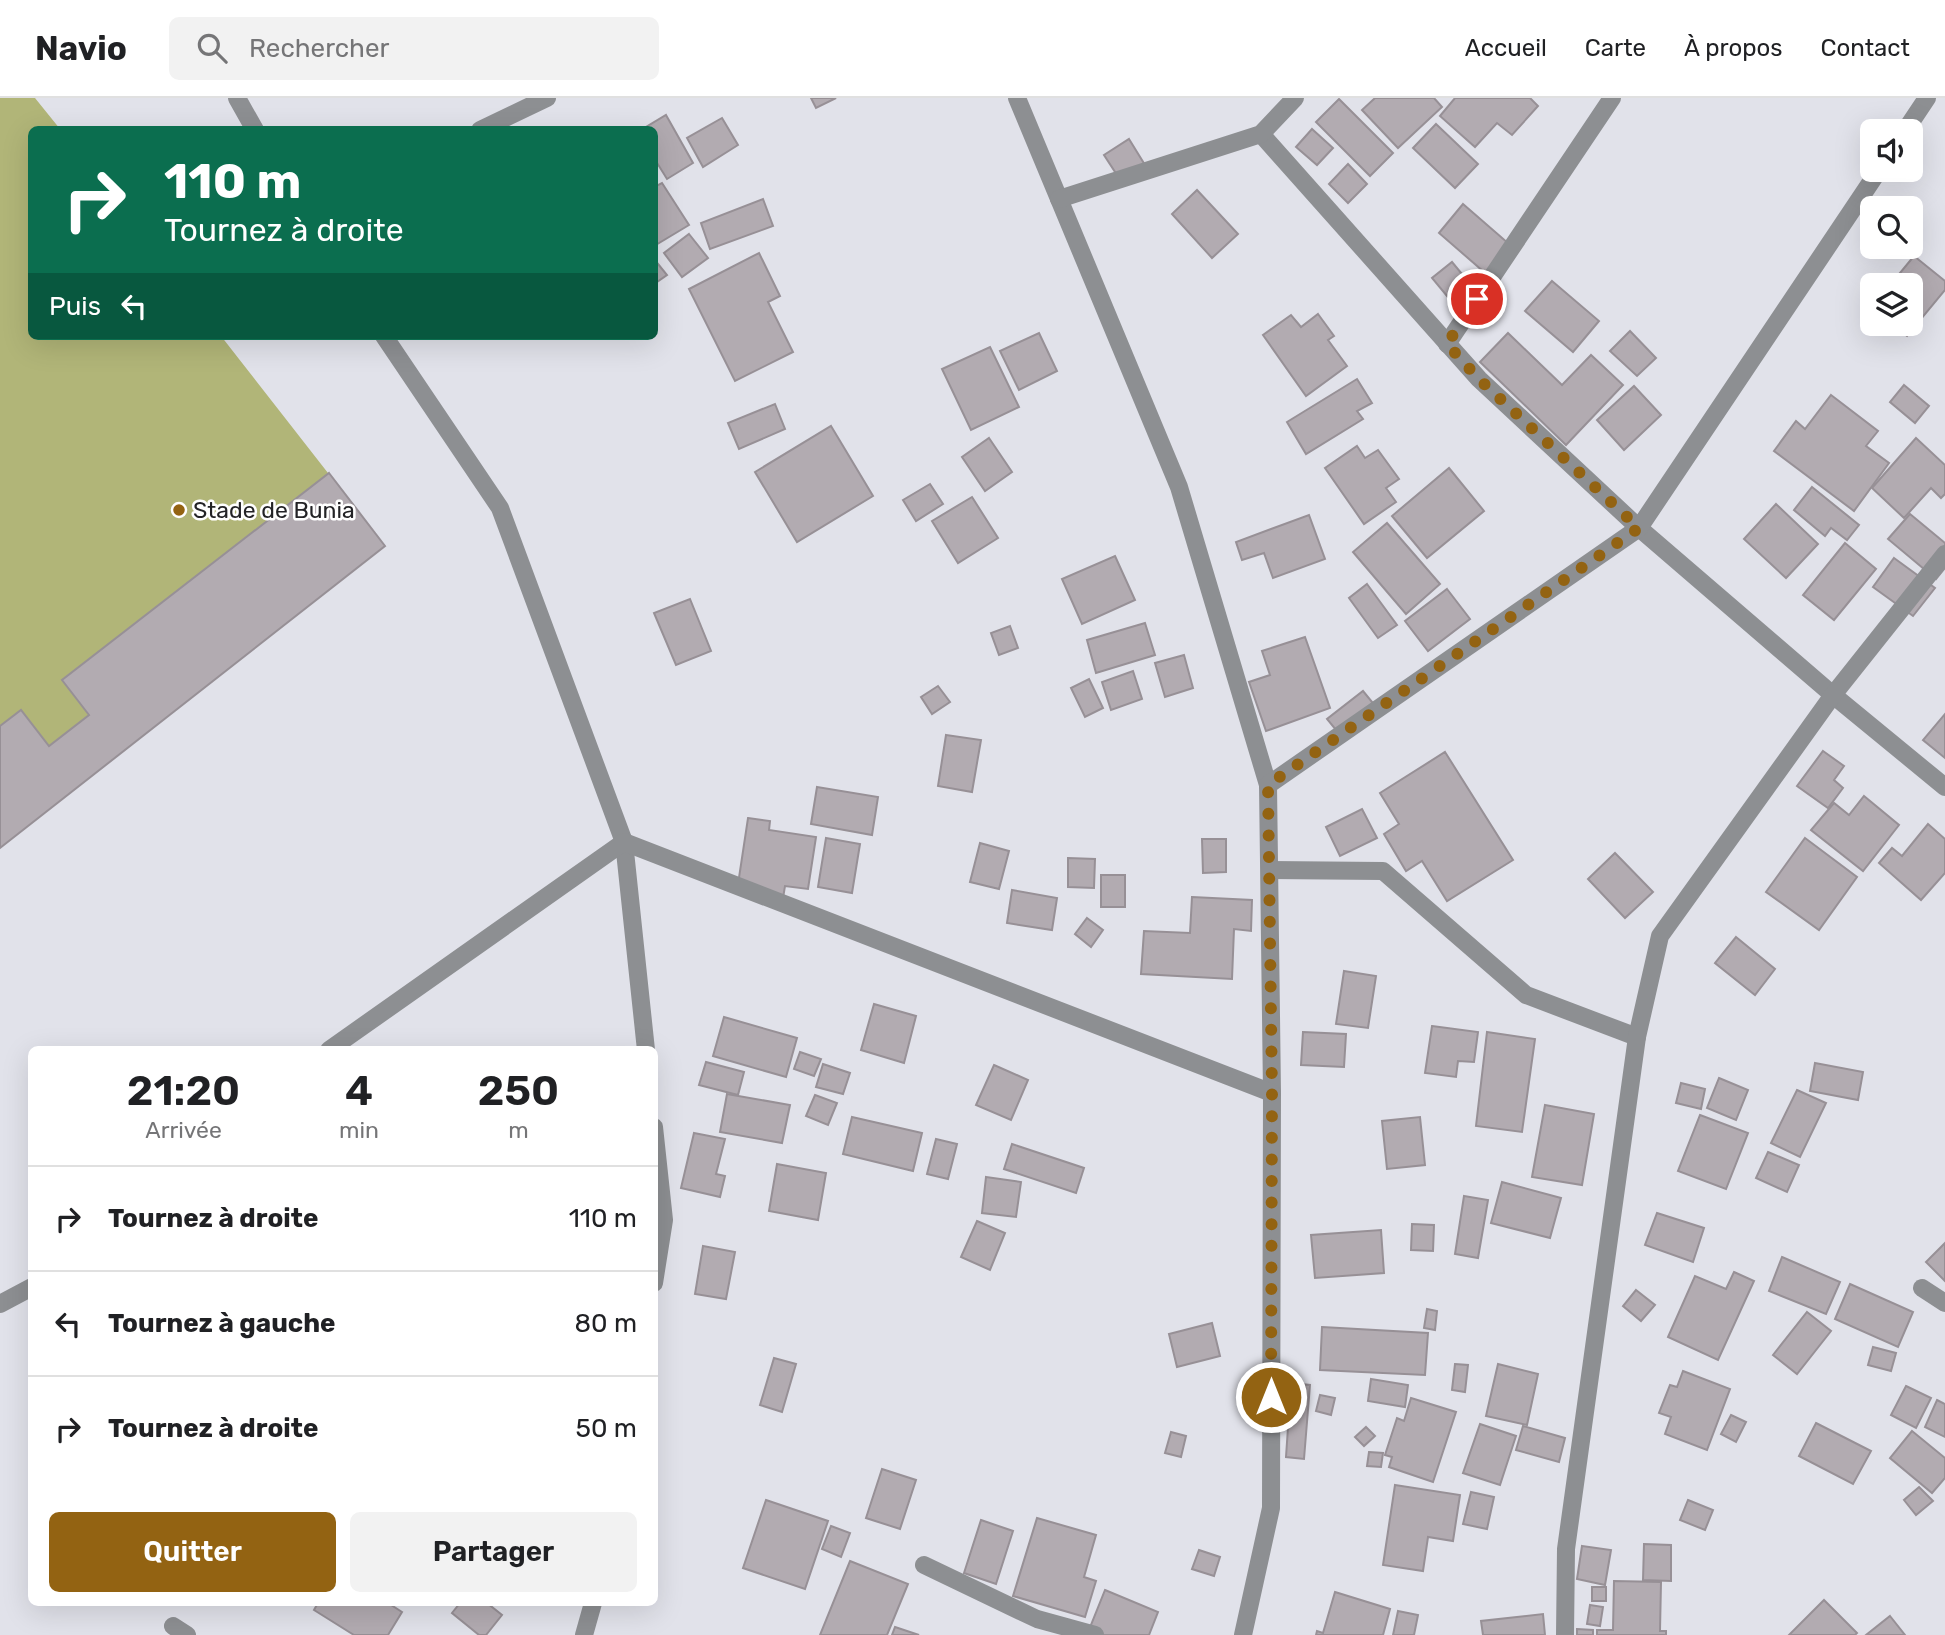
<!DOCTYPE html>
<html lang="fr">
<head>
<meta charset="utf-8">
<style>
	:root { --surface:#fff; --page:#f2f2f2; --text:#202124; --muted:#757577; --line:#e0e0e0; --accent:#936312 }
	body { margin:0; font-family:Rubik,sans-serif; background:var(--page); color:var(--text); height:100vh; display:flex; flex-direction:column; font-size:26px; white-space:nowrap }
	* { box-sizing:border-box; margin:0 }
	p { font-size:23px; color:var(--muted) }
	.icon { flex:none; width:38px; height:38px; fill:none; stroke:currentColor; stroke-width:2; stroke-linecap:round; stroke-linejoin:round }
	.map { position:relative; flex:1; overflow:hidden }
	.side { position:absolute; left:28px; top:948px; width:630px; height:560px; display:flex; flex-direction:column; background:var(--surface); border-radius:10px; box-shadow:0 7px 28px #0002 }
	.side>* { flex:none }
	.hud { position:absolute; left:28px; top:28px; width:630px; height:214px; border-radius:10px; box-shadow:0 7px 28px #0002; background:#0b6e4f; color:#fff; overflow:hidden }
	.controls { position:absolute; left:1860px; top:21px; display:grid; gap:14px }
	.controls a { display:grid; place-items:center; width:63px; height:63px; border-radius:10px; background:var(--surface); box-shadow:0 7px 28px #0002; font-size:35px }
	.pin { position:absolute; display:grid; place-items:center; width:60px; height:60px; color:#fff; margin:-30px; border:4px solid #fff; border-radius:50%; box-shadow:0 2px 7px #0007 }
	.me { position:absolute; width:77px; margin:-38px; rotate:0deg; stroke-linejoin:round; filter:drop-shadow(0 0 5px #0008) }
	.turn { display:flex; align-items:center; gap:24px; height:147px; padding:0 21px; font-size:32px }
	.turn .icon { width:91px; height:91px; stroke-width:2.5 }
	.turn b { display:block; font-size:49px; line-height:60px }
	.then { display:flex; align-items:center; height:66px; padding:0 21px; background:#0003; gap:14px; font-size:26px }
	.eta { display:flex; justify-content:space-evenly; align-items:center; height:119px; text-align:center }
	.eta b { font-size:42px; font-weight:600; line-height:49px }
	.action { display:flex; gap:14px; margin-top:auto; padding:14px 21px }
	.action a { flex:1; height:80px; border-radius:10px; background:var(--accent); color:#fff; font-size:28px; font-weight:600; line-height:80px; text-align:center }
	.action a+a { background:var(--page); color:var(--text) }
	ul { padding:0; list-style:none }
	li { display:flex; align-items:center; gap:21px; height:105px; padding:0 21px; border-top:2px solid var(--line) }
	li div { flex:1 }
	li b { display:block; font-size:26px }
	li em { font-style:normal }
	header { display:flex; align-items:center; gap:42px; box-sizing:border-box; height:98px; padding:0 35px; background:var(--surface); border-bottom:2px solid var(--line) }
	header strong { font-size:33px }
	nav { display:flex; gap:38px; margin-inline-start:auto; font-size:24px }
	.search { width:490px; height:63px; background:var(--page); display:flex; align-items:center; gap:18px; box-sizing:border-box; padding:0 24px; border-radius:10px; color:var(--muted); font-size:26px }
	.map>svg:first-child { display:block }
</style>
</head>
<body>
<header>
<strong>Navio</strong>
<div class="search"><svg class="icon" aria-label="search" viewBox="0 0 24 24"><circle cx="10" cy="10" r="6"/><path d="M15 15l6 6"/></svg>Rechercher</div>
<nav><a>Accueil</a><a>Carte</a><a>À propos</a><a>Contact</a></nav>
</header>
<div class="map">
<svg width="1945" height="1537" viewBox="0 0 1945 1537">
	<rect width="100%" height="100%" fill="#e1e2ea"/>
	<path fill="#b1b578" d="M0,0H35L60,31L32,32V238H221L385,448L0,750Z"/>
	<g fill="#b2abb1" stroke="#979096" stroke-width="2">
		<path d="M811,0H836L816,10Z"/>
		<path d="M1375,0H1434L1442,9L1398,50L1362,12Z"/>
		<path d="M1455,0H1530L1538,8L1512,37L1497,25L1475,49L1440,18Z"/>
		<path d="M1339,1L1393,55L1370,78L1316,24Z"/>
		<path d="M666,17L693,65L667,81L654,60V32H641Z"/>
		<path d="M722,20L738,47L703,69L687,40Z"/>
		<path d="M1436,26L1478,66L1455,90L1413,50Z"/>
		<path d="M1312,31L1333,50L1317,67L1296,49Z"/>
		<path d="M1129,41L1145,67L1121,83L1104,57Z"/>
		<path d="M1348,66L1367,86L1348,105L1329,86Z"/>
		<path d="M662,85L689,127L654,148V89Z"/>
		<path d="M1197,92L1238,136L1212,160L1172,116Z"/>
		<path d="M763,101L773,128L710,151L701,125Z"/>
		<path d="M1463,106L1516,152L1491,180L1439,135Z"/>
		<path d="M689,136L708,160L682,179L664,155Z"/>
		<path d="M759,155L780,198L768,204L793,254L735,283L689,191Z"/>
		<path d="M1914,158L1945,183V192L1907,238L1891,226H1911V187H1881L1886,181L1891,186Z"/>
		<path d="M654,161L667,177L654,186Z"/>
		<path d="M1452,164L1472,188L1452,204L1432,180Z"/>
		<path d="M1552,183L1599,223L1573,254L1525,213Z"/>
		<path d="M1318,216L1334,238L1328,242L1347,268L1306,298L1263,237L1291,217L1301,229Z"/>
		<path d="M1630,233L1656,260L1637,278L1610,253Z"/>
		<path d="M1039,235L1057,273L1019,292L1000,253Z"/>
		<path d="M1508,235L1562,287L1591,257L1623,287L1566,347L1480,264Z"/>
		<path d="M990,249L1019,309L971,332L942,271Z"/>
		<path d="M1357,281L1372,305L1357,313L1363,321L1306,356L1287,324Z"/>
		<path d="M1904,287L1929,308L1915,325L1890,304Z"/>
		<path d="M1634,288L1661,317L1624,352L1597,322Z"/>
		<path d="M1831,297L1878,333L1866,348L1889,365L1854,413L1774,353L1796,323L1805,331Z"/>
		<path d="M775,306L785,331L739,351L728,325Z"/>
		<path d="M831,328L873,398L797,444L755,374Z"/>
		<path d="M989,340L1012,374L985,393L962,359Z"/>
		<path d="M1916,340L1945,367V396L1941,400L1931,390L1904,420L1872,390Z"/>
		<path d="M1357,348L1365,360L1378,352L1399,381L1386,390L1396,404L1364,426L1325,370Z"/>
		<path d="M1449,370L1484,413L1427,460L1392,418Z"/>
		<path d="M329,375L385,448L0,750V628L21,612L49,648L89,617L62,582Z"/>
		<path d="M930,386L943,406L916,423L903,402Z"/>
		<path d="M1812,389L1859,427L1847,442L1831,430L1825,438L1794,412Z"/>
		<path d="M972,399L998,440L958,465L932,423Z"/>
		<path d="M1776,406L1818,446L1786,480L1744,441Z"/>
		<path d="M1910,416L1945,445V470L1936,481L1888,441Z"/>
		<path d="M1309,417L1325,461L1273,480L1264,455L1242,462L1236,444Z"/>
		<path d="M1387,425L1440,486L1406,516L1353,454Z"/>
		<path d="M1845,445L1876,471L1834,522L1803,497Z"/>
		<path d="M1115,458L1135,502L1082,526L1062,481Z"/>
		<path d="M1894,460L1935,490L1913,518L1873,489Z"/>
		<path d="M1367,486L1397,527L1378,540L1349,500Z"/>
		<path d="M1447,491L1470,521L1428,553L1405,523Z"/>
		<path d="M690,501L711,553L676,567L654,515Z"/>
		<path d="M1145,525L1155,557L1096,575L1087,542Z"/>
		<path d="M1010,528L1018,550L999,557L991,535Z"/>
		<path d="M1305,539L1330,610L1266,633L1249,584L1270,577L1262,553Z"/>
		<path d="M1184,557L1193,590L1165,599L1155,565Z"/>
		<path d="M1133,573L1142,601L1111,612L1102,584Z"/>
		<path d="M1089,581L1103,610L1085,619L1071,590Z"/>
		<path d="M938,588L950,604L932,616L921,599Z"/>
		<path d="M1363,593L1377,610L1341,638L1327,621Z"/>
		<path d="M1945,616V660L1923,642Z"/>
		<path d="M946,637L981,642L972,694L938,688Z"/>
		<path d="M1823,653L1844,668L1834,682L1843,690L1828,710L1797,688Z"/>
		<path d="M1445,654L1513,762L1447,803L1422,763L1406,773L1384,736L1399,726L1380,695Z"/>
		<path d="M817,689L878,699L872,737L811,726Z"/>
		<path d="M1864,698L1899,727L1863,773L1811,732L1834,705L1849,717Z"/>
		<path d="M1362,711L1377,740L1340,758L1326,729Z"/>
		<path d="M748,720L770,723L769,732L816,739L808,791L785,788L783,800L737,793Z"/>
		<path d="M1928,726L1945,741V775L1921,802L1879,765L1892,750L1902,758Z"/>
		<path d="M826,740L860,746L852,795L818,789Z"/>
		<path d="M1805,740L1857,779L1819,832L1766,794Z"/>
		<path d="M1202,741H1226V774L1203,775Z"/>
		<path d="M980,745L1009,753L999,791L970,784Z"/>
		<path d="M1615,755L1653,794L1625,820L1588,781Z"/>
		<path d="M1068,760L1095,761L1094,790L1068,789Z"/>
		<rect x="1101" y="777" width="24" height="32"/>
		<path d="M1012,792L1057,800L1052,832L1007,825Z"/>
		<path d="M1192,799L1252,802L1251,833L1234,831L1232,881L1141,876L1144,833L1190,835Z"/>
		<path d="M1087,820L1103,832L1091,849L1075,836Z"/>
		<path d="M1736,839L1775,871L1755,897L1715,865Z"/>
		<path d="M1344,873L1376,878L1368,930L1336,926Z"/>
		<path d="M874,906L916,918L904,965L861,952Z"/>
		<path d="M724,919L797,940L786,979L713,958Z"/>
		<path d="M1432,928L1478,934L1474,964L1458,963L1456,979L1425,975Z"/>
		<path d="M1303,934L1346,936L1344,969L1301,967Z"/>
		<path d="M1487,934L1535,941L1522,1034L1476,1028Z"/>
		<path d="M800,954L821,961L814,978L794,971Z"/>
		<path d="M706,964L744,974L738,997L699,987Z"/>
		<path d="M1815,965L1863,974L1858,1002L1810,993Z"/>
		<path d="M823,966L850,975L843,996L816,989Z"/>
		<path d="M994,967L1028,982L1011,1022L976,1007Z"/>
		<path d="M1719,980L1748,992L1736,1022L1707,1010Z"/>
		<path d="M1681,985L1705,991L1701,1011L1676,1005Z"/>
		<path d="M1797,992L1826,1005L1800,1059L1771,1045Z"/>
		<path d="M727,996L790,1007L782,1045L720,1034Z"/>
		<path d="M815,997L837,1005L828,1027L806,1018Z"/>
		<path d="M1545,1007L1594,1016L1582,1087L1532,1079Z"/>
		<path d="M1700,1017L1748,1035L1726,1091L1678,1073Z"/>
		<path d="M852,1019L922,1035L913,1073L843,1056Z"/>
		<path d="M1420,1019L1425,1067L1387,1071L1382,1023Z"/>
		<path d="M694,1035L725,1041L716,1076L725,1078L720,1099L681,1090Z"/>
		<path d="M936,1041L957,1046L948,1081L927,1076Z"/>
		<path d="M1012,1046L1084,1070L1076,1095L1004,1071Z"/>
		<path d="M1768,1054L1799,1067L1787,1094L1756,1080Z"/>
		<path d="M777,1066L826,1075L818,1122L769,1113Z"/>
		<path d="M986,1079L1021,1084L1016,1119L982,1115Z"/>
		<path d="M1502,1084L1561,1100L1550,1140L1491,1125Z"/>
		<path d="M1464,1098L1488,1102L1478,1160L1455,1156Z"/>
		<path d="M1657,1115L1704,1130L1693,1164L1645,1147Z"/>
		<path d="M977,1123L1005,1135L990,1172L961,1159Z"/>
		<path d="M1412,1126L1434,1127L1433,1153L1411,1152Z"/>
		<path d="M1381,1132L1384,1175L1315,1180L1311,1137Z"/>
		<path d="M1945,1145V1183L1926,1164Z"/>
		<path d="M703,1148L735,1154L726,1201L695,1196Z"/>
		<path d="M1782,1159L1840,1184L1826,1216L1769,1193Z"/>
		<path d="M1734,1174L1754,1183L1718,1262L1668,1239L1695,1178L1726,1191Z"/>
		<path d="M1850,1186L1913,1214L1898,1249L1835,1221Z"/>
		<path d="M1636,1192L1655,1207L1641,1223L1623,1208Z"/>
		<path d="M1427,1211L1437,1213L1435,1232L1424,1230Z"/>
		<path d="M1807,1214L1831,1233L1797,1276L1773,1257Z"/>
		<path d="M1212,1225L1220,1258L1177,1269L1169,1236Z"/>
		<path d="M1322,1229L1428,1235L1425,1277L1320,1272Z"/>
		<path d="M1873,1249L1896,1255L1891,1273L1868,1267Z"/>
		<path d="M774,1260L796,1266L782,1314L760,1307Z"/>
		<path d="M1455,1266L1468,1267L1465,1294L1452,1292Z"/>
		<path d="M1498,1266L1538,1276L1527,1327L1486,1318Z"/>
		<path d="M1683,1273L1730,1291L1707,1352L1665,1336L1671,1319L1659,1315L1670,1287L1677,1289Z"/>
		<path d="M1371,1281L1408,1287L1405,1309L1368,1303Z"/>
		<path d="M1291,1285L1310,1287L1304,1361L1286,1359Z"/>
		<path d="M1906,1288L1931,1300L1916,1330L1891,1317Z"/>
		<path d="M1320,1297L1335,1300L1331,1317L1316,1313Z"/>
		<path d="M1411,1300L1456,1314L1433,1384L1389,1369L1392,1359L1385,1357L1397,1320L1404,1323Z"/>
		<path d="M1937,1302L1945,1306V1339L1925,1329Z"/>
		<path d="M1731,1317L1746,1324L1736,1344L1721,1336Z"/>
		<path d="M1816,1325L1871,1353L1853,1386L1799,1358Z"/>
		<path d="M1480,1326L1516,1338L1500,1387L1463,1375Z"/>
		<path d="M1523,1328L1565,1340L1559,1364L1516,1352Z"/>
		<path d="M1366,1329L1375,1338L1364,1348L1355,1339Z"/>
		<path d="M1912,1333L1945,1360V1380L1932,1395L1890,1360Z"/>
		<path d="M1171,1334L1186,1338L1181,1359L1165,1355Z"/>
		<path d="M1369,1354L1383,1355L1381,1369L1367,1368Z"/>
		<path d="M882,1371L916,1382L900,1431L866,1420Z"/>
		<path d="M1395,1387L1460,1397L1453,1443L1428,1439L1423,1473L1383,1467Z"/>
		<path d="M1919,1389L1933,1403L1916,1417L1904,1402Z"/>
		<path d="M1471,1394L1494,1399L1487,1431L1463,1426Z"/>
		<path d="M766,1402L828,1423L805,1491L743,1470Z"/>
		<path d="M1688,1402L1713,1412L1705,1432L1680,1422Z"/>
		<path d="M1037,1420L1096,1437L1084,1479L1096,1483L1085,1519L1013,1498Z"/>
		<path d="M981,1422L1013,1433L996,1486L964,1475Z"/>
		<path d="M831,1428L850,1435L841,1459L822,1451Z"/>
		<path d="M1644,1446L1671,1447V1483L1643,1482Z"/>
		<path d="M1582,1448L1611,1452L1605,1487L1577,1481Z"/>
		<path d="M1199,1452L1220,1459L1214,1478L1192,1471Z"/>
		<path d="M850,1463L908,1486L887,1537H820Z"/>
		<path d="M1614,1483L1661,1484L1660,1533H1666V1537H1597V1532H1613Z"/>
		<rect x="1592" y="1489" width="14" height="14"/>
		<path d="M1105,1492L1158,1514L1149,1537H1102L1089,1532Z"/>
		<path d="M1335,1494L1390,1511L1383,1537H1316L1317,1533L1323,1535Z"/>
		<path d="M1824,1502L1857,1535L1855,1537H1789Z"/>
		<path d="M318,1505H388L402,1514L388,1537H354L314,1512Z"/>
		<path d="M460,1505H487L502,1517L486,1537H479L452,1515Z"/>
		<path d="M1590,1507L1603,1509L1600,1528L1587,1526Z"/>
		<path d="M1398,1513L1418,1517L1414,1537H1393Z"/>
		<path d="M1543,1516L1545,1537H1483L1481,1523Z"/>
		<path d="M1890,1518L1905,1537H1866Z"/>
		<path d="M895,1529L919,1537H892Z"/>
		<path d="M1577,1531L1593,1532V1537H1577Z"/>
	</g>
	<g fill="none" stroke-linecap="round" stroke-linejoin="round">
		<g stroke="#8d8f92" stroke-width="18">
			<path d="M237,0L255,32"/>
			<path d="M1017,0L1179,389L1268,687L1272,995L1271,1410L1243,1537"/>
			<path d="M480,32L547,0"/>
			<path d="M1905,33L1927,0"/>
			<path d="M1261,36L1479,281L1639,430L1833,597L1945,689"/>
			<path d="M1059,101L1261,36L1295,0"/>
			<path d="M384,238L500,410L624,744L646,952"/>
			<path d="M1447,246L1612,0"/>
			<path d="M1268,687L1639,430L1879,72"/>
			<path d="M1270,772L1383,773L1526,897L1637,939"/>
			<path d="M329,952L624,744L1272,995"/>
			<path d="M654,1029L664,1122L654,1185"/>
			<path d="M1922,1190L1945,1205"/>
			<path d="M0,1206L32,1189"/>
			<path d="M924,1467L1037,1521L1095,1537"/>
			<path d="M173,1528L187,1537"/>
			<path d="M584,1537L593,1505"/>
			<path d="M1565,1537L1566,1451L1637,939L1660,838L1833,597L1945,456"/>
		</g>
	</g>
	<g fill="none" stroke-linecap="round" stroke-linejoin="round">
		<path stroke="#936312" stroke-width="12" stroke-dasharray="0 21.6" d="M1271,1299L1272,995L1268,687L1639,430L1479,281L1447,246L1477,201"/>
	</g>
	<circle fill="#936312" stroke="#fff" stroke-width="2.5" cx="179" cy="412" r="7"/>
	<g text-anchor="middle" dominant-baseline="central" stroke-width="5" stroke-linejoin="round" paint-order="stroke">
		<g font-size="23" fill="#232326" stroke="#fff" text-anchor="start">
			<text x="193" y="412">Stade de Bunia</text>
		</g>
	</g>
</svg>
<div class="controls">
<a><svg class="icon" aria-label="sound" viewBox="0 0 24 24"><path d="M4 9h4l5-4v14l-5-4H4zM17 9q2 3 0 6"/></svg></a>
<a><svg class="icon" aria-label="search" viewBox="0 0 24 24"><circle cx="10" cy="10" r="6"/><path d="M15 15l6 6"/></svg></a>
<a><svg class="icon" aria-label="layers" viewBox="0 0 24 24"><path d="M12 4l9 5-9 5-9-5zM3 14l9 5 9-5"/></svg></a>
</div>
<div class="pin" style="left:1477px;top:201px;background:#d93025"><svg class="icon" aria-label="arrive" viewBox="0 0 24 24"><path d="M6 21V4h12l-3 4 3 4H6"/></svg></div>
<svg class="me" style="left:1271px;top:1299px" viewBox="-20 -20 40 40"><circle r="17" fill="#936312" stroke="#fff" stroke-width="3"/><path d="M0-11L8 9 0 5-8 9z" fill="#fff"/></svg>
<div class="hud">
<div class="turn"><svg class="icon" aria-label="right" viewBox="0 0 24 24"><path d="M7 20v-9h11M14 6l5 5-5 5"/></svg><div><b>110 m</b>Tournez à droite</div></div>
<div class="then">Puis<svg class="icon" aria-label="left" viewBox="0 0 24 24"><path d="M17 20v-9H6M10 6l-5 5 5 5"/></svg></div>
</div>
<section class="side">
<div class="eta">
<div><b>21:20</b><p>Arrivée</p></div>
<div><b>4</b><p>min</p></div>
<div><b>250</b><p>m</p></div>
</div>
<ul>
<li><svg class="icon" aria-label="right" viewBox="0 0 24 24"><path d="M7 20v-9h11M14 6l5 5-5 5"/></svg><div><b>Tournez à droite</b></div><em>110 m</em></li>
<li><svg class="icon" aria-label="left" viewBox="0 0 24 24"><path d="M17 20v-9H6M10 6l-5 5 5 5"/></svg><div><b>Tournez à gauche</b></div><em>80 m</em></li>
<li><svg class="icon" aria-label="right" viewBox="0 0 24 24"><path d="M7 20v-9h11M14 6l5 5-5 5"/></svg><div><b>Tournez à droite</b></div><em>50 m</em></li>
</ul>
<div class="action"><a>Quitter</a><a>Partager</a></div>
</section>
</div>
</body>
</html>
